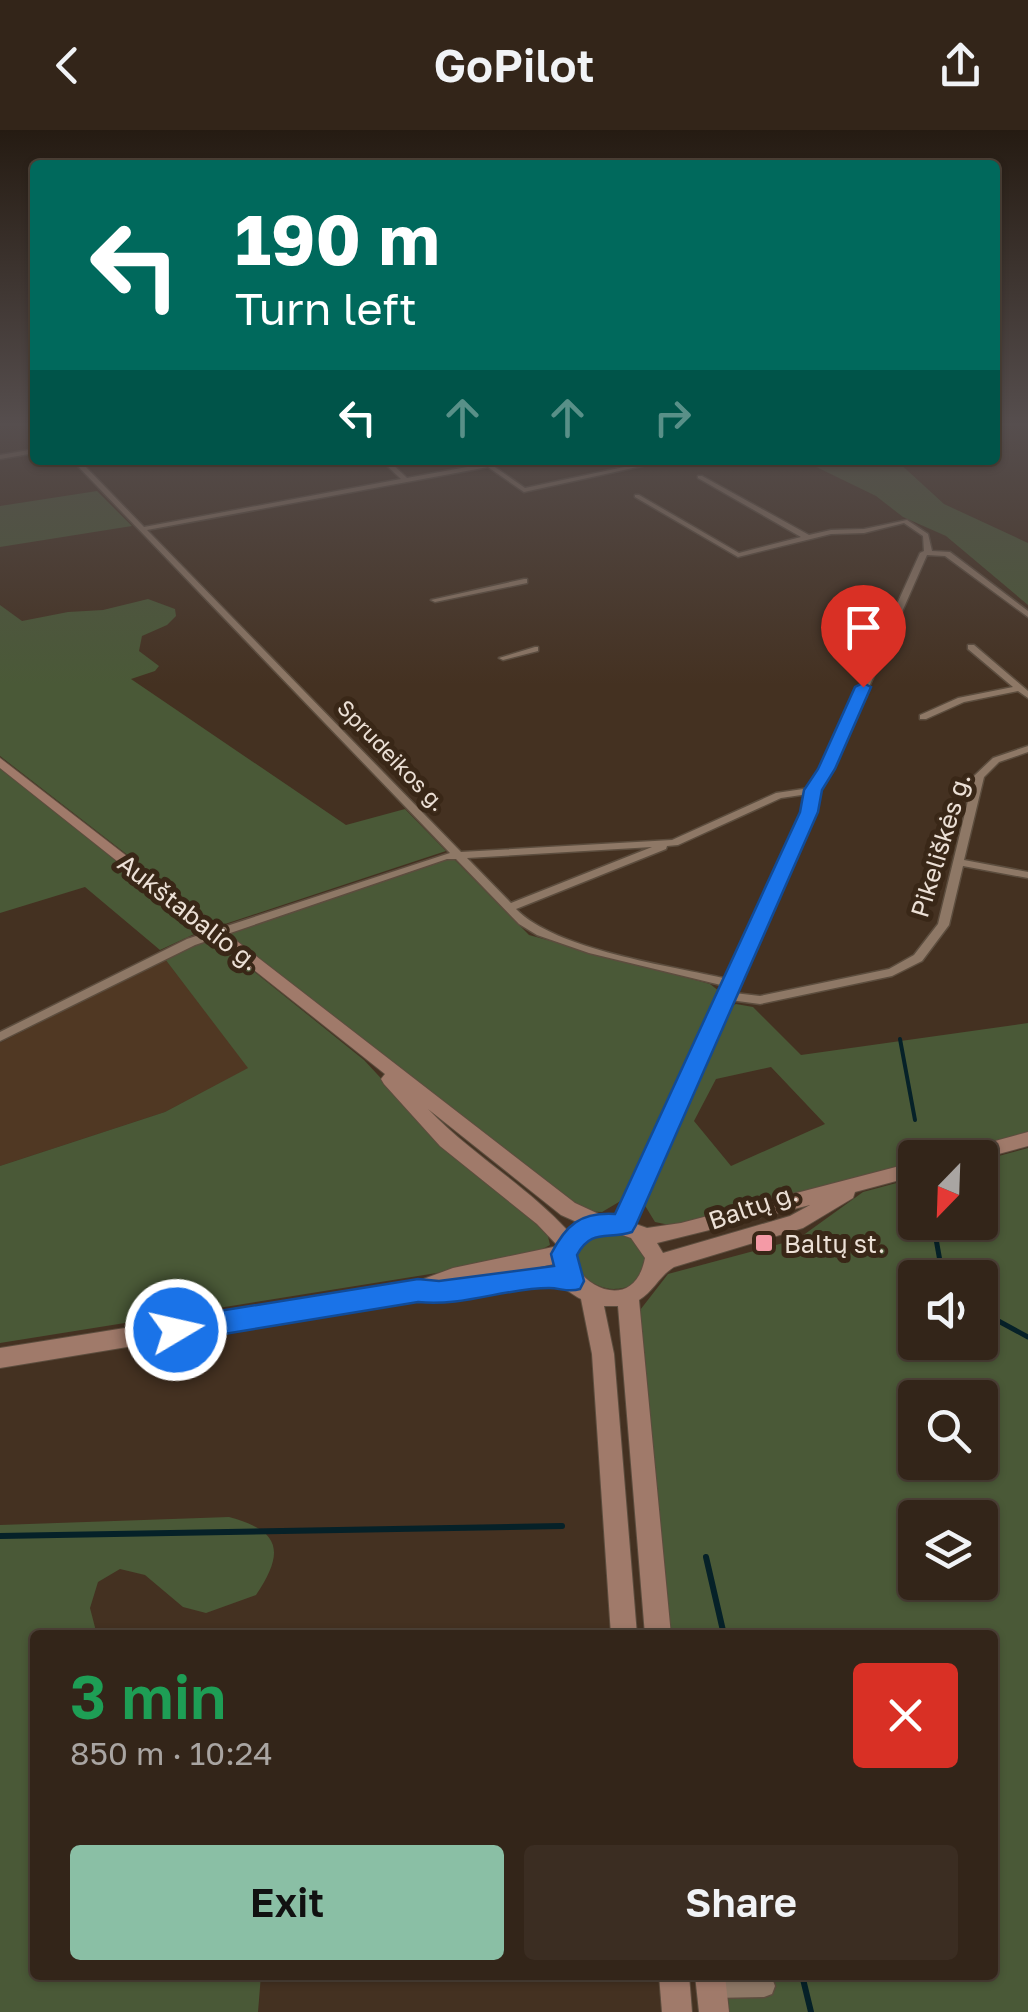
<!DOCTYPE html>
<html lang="en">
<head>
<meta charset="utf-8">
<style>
	:root { --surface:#332519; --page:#3b2d22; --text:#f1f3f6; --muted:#a9a5a2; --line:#4e4238; --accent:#8abfa5 }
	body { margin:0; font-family:"Golos Text",sans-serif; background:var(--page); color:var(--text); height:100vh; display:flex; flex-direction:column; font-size:38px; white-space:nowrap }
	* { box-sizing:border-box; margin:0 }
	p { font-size:32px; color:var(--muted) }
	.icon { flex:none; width:55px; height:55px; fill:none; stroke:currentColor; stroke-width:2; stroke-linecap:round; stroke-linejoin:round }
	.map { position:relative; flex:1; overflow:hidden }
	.panel { position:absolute; left:30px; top:1500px; width:968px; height:350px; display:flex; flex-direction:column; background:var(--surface); border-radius:10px; box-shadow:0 2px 8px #0004,0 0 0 2px var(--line) }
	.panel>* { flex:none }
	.guide { position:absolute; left:30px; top:30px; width:970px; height:305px; border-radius:10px; box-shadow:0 2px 8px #0004,0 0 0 2px var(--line); background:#00695c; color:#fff; overflow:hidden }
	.needle { width:65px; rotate:203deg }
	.buttons { position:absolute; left:898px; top:1010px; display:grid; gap:20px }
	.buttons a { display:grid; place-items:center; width:100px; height:100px; border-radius:10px; background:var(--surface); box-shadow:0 2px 8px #0004,0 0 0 2px var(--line); font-size:50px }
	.pin { position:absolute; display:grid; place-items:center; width:85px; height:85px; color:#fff; margin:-102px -42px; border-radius:50% 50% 50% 0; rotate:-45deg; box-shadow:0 0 10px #0007 }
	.pin .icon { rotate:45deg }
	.me { position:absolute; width:110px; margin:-55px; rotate:81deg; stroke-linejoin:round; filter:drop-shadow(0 0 8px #0008) }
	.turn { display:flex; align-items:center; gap:35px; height:210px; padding:0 40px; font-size:45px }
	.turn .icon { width:130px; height:130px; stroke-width:2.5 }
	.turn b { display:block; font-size:70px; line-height:85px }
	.lanes { display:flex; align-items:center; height:95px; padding:0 40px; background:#0003; justify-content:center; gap:50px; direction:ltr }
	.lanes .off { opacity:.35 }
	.round { display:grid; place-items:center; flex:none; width:105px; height:105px; border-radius:10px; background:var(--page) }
	.overview { display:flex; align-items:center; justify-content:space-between; height:170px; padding:0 40px }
	h1 { font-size:60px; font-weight:600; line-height:75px; color:#1e9e55 }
	.action { display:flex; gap:20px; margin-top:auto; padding:20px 40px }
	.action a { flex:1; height:115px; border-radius:10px; background:var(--accent); color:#111; font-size:40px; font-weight:600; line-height:115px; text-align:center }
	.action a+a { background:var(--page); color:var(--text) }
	header { display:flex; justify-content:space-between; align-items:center; height:130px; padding:0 40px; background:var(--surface); font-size:45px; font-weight:600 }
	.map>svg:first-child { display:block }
</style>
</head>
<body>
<header><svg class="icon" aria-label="back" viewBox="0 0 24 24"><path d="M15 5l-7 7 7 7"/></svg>GoPilot<svg class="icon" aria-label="share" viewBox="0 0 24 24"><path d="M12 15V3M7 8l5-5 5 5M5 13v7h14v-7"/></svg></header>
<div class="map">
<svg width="1028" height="1882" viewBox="0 0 1028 1882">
	<rect width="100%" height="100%" fill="#443121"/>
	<path fill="#503823" d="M165,829L249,938L165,982L0,1036V913Z"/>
	<g fill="#4a5937" fill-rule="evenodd">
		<path d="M802,330H896L944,374L1028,413V475L946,406L903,387L876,366Z"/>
		<path d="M97,361L132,396L0,417V376Z"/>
		<path d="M148,469L175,479L176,486L167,495L142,506L139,521L159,536L155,541L131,549L346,695L405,679L446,721L219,796L0,626V475L22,491L68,482L103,480Z"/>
		<path d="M0,638L200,798L201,801L160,820L85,757L0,783Z"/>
		<path d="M443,730H455L529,805L710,854L724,865L624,1069L602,1082L582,1081L230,806L232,801Z"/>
		<path d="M206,810H215L364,930L442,1014L547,1102L550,1115L524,1129L0,1213V1036L165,982L248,938L165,829Z"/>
		<path d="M736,874L753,877L801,925L1028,893V1003L936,1027L915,1028V1033L674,1096L655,1092L644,1074L665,1015L729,877ZM771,937L825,994L731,1036L694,991L716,949Z"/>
		<path d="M1028,1018V1882H727L722,1845H992V1505H671L657,1416L637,1184L668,1144L798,1109L863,1062L915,1048V1092H980V1031ZM915,1148H980V1212H915ZM915,1268H980V1332H915ZM915,1388H980V1452H915Z"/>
		<path d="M605,1100L636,1110L647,1127L637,1154C609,1164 600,1158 577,1143C573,1116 580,1109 605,1100Z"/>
		<path d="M229,1387C281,1401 285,1422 256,1465L206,1483L183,1477L145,1445L120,1439L98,1452L90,1478L97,1505H35V1845H261L258,1882H0V1395Z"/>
	</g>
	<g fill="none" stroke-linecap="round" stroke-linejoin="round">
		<path stroke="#062128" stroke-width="4" d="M900,909L915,990"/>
		<g stroke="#062128" stroke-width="5">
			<path d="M933,1092L943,1148"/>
			<path d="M980,1181L1028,1207"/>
		</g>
		<g stroke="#062128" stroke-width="6">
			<path d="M0,1406L562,1396"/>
			<path d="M706,1427L724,1505"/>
			<path d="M802,1845L811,1882"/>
		</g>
		<g stroke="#5c4d3e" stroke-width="3">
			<g id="minor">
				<path d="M35,319V323L0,329V325Z"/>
				<path d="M72,330H79L144,397L401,349L381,330H388L407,348L489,333L525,358L657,330H669L524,362L488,337L147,400L461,722L672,710L776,663L810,658L829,625L920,423L924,421L923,406L904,393L864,403L831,404L738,427L635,367V365H639L739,423L801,407L698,348V346H702L809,405L831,400L864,399L907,390L928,404L932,421L950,422L1028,481V487L945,426L927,425L839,625L818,660L814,683L739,852L740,854L734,863L760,866L889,839L914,825L938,794L974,646L993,628L1028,616V622L999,632L984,647L964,730L1028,742V748L963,736L949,795L922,831L892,846L760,874L730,870L630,1095L628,1099L623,1101L618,1099L616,1095L725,856L589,823L537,805L519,794L456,729H447L195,815L0,911V902L187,809L450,723ZM808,664L804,683L728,849C671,836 556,820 516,779L666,719L667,716L678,715L781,668ZM652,717L511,773L467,728Z"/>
				<path d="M524,449H527V453L435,472L431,470Z"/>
				<path d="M968,515H974L1028,561V568L1018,561L964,572L926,589H920V585L958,568L1013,557L968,519Z"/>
				<path d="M535,517H538V521L503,530L499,528Z"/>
				<path d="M764,1845L772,1848L775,1856L772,1864L764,1867L711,1868L703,1865L700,1857L703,1849L711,1846Z"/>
			</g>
		</g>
		<g stroke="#5c4d3e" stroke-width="2">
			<g id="secondary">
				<path d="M0,628L575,1073L603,1086L611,1085L647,1098L681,1093L915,1032V1046L855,1062L853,1068L803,1098L674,1137C659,1146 654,1161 639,1170L671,1505H645L618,1176H604L614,1224L637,1505H611L592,1224L581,1169C574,1166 569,1160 561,1158C523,1147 461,1171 418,1169L0,1238V1218L418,1151L453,1138L558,1116L537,1094L440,1016L384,954L381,949L385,944L0,638ZM428,979L561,1085L579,1093L568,1101C526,1055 471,1024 428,979ZM810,1075L790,1086L663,1123L657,1113ZM611,1101L631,1108L645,1128C629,1211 517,1110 611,1101ZM554,1134L556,1140L531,1139Z"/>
				<path d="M1028,1002V1016L980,1029L949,1028L951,1023Z"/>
				<path d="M659,1845H689L692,1882H662Z"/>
				<path d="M695,1845H725L729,1882H699Z"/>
			</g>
		</g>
		<use href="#minor" fill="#8e7866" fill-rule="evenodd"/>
		<use href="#secondary" fill="#a07a6a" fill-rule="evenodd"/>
	</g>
	<linearGradient id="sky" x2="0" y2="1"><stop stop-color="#251b12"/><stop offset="0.53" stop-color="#564e4e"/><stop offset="1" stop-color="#564e4e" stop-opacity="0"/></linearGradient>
	<rect width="1028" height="555" fill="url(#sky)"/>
	<path fill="#1a73e8" stroke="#114b97" stroke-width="2.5" d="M863,553L871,557L835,639L822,660L818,682L636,1095L632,1102C608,1110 591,1098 577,1125L584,1151L580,1159C568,1163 561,1158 549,1158C505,1158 463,1177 418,1172L176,1212L167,1209L162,1200L167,1192L176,1188L418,1149L439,1151L554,1136L551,1124C566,1095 580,1082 615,1084L800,682L804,660L818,639L855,557Z"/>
	<rect fill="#f49aa6" stroke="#392717" stroke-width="4" x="754" y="1103" width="20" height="20" rx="5"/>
	<g text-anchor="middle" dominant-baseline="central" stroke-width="10" stroke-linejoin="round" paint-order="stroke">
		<g font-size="22" fill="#ece0d6" stroke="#392717">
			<text transform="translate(392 625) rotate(46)">Sprudeikos g.</text>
		</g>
		<g font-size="25" fill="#ece0d6" stroke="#392717">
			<text transform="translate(940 715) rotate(-73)">Pikeliškės g.</text>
			<text transform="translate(189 782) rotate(38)">Aukštabalio g.</text>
			<text transform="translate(753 1076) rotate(-19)">Baltų g.</text>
		</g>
		<g font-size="25" fill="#ece0d6" stroke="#392717" text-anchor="start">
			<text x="784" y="1113">Baltų st.</text>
		</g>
	</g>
</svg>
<div class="buttons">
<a><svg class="needle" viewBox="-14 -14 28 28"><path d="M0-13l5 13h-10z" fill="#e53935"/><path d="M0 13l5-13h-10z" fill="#a9a5a2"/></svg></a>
<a><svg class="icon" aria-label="sound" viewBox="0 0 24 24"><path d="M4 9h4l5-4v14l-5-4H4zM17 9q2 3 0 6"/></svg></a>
<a><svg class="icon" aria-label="search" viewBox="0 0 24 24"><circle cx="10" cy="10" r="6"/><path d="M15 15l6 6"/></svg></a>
<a><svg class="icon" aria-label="layers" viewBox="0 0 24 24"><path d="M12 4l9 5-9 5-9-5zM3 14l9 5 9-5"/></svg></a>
</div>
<div class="pin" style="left:863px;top:557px;background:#d93025"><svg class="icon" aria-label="arrive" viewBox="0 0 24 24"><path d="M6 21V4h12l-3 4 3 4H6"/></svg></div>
<svg class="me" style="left:176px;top:1200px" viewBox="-20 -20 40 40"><circle r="17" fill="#1a73e8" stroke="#fff" stroke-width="3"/><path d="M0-11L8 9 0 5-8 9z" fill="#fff"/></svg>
<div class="guide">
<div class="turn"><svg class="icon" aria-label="left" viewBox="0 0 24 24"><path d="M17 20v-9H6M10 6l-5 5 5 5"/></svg><div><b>190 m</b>Turn left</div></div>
<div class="lanes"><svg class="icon" aria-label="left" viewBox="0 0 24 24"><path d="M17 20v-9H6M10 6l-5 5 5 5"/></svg><svg class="icon off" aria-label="ahead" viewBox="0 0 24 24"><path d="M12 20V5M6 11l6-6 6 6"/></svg><svg class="icon off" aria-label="ahead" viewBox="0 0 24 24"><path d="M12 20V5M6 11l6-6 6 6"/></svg><svg class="icon off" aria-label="right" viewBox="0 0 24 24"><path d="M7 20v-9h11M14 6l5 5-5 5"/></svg></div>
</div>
<section class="panel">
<div class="overview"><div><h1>3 min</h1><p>850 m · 10:24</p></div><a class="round" style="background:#d93025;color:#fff"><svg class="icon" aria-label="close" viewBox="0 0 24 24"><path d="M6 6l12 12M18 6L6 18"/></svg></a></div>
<div class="action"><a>Exit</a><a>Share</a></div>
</section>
</div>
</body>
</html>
